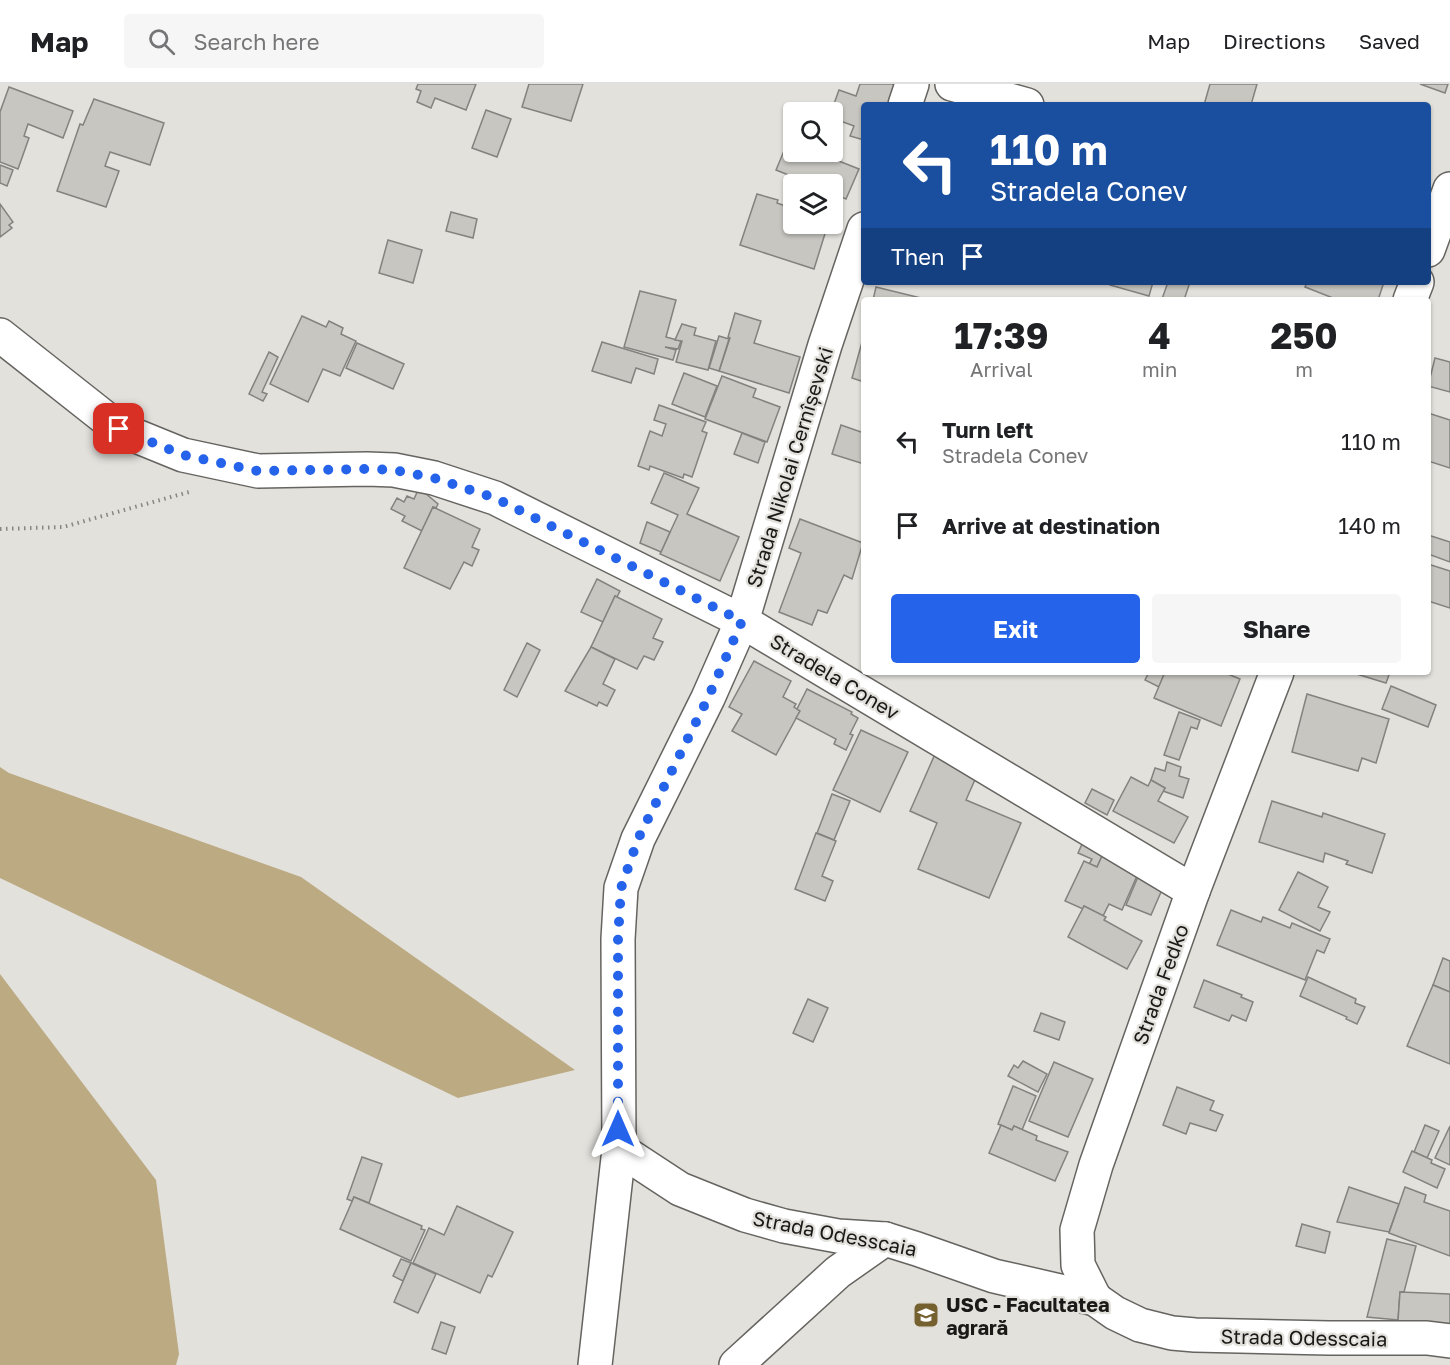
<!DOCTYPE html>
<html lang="en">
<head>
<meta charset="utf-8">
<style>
	:root { --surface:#fff; --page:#f6f6f6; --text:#202124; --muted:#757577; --line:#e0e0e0; --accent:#2563eb }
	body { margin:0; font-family:"Golos Text",sans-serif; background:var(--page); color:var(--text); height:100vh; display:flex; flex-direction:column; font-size:22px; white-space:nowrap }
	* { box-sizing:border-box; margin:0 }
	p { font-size:20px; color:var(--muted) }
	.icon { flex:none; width:33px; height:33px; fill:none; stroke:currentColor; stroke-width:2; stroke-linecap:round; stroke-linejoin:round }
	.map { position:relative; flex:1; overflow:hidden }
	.drawer { position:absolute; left:861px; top:213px; width:570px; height:378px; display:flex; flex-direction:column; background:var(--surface); border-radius:6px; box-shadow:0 2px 4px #0004 }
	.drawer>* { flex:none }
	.banner { position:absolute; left:861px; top:18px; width:570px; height:183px; border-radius:6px; box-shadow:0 2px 4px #0004; background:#1a4fa0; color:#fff; overflow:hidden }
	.tools { position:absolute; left:783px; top:18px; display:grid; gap:12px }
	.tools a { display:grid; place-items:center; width:60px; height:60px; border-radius:6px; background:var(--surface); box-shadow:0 2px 4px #0004; font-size:30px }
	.pin { position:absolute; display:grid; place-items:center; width:51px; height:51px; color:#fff; margin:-26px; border-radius:12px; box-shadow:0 3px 9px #0006 }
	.me { position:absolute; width:66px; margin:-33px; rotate:0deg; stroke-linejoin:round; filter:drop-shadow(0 0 4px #0008) }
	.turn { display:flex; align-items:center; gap:21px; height:126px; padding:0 30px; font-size:27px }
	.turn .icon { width:78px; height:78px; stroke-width:2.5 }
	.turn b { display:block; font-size:42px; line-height:51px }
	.then { display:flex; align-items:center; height:57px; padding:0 30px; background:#0003; gap:12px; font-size:22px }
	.eta { display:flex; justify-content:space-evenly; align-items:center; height:102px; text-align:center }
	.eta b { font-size:36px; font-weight:700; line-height:42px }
	.action { display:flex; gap:12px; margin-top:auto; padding:12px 30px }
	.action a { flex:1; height:69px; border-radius:6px; background:var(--accent); color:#fff; font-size:24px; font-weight:700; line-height:69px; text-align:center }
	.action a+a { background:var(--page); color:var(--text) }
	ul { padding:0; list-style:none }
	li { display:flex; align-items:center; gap:18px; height:84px; padding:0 30px }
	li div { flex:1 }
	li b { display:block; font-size:22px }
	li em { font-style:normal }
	header { display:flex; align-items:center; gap:36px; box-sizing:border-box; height:84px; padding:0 30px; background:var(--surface); border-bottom:2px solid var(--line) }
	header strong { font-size:28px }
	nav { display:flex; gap:33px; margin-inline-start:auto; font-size:21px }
	.search { width:420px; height:54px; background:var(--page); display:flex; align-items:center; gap:15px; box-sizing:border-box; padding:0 21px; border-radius:6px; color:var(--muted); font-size:22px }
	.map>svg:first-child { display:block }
</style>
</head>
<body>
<header>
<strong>Map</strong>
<div class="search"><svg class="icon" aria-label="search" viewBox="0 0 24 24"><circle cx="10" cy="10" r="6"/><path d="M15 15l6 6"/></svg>Search here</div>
<nav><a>Map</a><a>Directions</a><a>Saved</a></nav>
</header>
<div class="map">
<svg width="1450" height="1281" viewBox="0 0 1450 1281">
	<rect width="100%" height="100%" fill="#e3e1dc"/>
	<g fill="#bcaa83">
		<path d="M0,683L9,689L301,793L575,986L458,1014L0,794Z"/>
		<path d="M0,890L156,1096L179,1270L176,1281H0Z"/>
	</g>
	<g fill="#c8c6c1" stroke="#84827e" stroke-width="1.5">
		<path d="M418,0H476L466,26L435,14L431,24L417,18L421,7L416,5Z"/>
		<path d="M529,0H583L571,37L522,23Z"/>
		<path d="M860,0H892L898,2L891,21H864V56L850,52L854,42L832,34L831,28L839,6L856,12Z"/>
		<path d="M1210,0H1257L1251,21H1204Z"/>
		<path d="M1420,0H1448L1445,9Z"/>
		<path d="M9,3L73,27L63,54L28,40L24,52L29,54L18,85L0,78V28Z"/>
		<path d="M94,15L164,39L150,81L110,68L105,82L119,87L106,123L57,107L80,40L83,41Z"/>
		<path d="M486,26L511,35L497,73L472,64Z"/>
		<path d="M794,43V68H816L859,85L846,115L832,109V100H811L776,86Z"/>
		<path d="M0,81L13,86L7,102L0,99Z"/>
		<path d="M757,110L778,116L777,119L794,125V140H828L814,185L740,161Z"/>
		<path d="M0,120L13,138L9,141L12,144L0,153Z"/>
		<path d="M451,128L477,135L473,154L446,147Z"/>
		<path d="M388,156L422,166L413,199L379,189Z"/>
		<path d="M1111,198H1153L1149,212L1110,201Z"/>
		<path d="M1168,198H1190L1184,216L1162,215Z"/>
		<path d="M1307,198H1384L1378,216H1338L1305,203Z"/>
		<path d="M876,203L929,216H873Z"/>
		<path d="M640,207L676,216L666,253L681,257L678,265L665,263L676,266L673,276L624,263Z"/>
		<path d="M735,229L761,237L754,259L800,273L789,309L719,287L730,254L728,253Z"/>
		<path d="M302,232L326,243L329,237L343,244L341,250L356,257L340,292L323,285L308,318L270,300Z"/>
		<path d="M682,240L696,244L694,251L716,257L708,286L676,278L682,257L675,256Z"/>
		<path d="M864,251V298L852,294Z"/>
		<path d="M719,252L729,255L719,287L709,284Z"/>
		<path d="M602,258L658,275L654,290L636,284L631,299L592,287Z"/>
		<path d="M357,259L404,280L393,305L346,284Z"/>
		<path d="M269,268L278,273L262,308L267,310L263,317L249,310Z"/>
		<path d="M1435,274L1450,278V308L1428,302Z"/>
		<path d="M684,289L717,302L705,333L672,320Z"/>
		<path d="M722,292L756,305L753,313L780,323L767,358L705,335Z"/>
		<path d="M659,321L706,338L702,347L707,349L692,393L684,390L683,394L650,382L649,386L638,382L650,347L662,352L666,340L654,336Z"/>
		<path d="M1428,329L1450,336V384L1428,377Z"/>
		<path d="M841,341L864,349V380L832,370Z"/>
		<path d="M742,349L765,358L758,379L734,370Z"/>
		<path d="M664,389L699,404L687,430L739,453L720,497L660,470L678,431L651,419Z"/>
		<path d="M419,404L438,420L436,424L433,423L422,447L402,437L405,432L391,425L397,414L404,418L407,412L414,415Z"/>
		<path d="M433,423L480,445L472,463L479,466L472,482L464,478L450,505L404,484Z"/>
		<path d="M800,435L863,459L852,495L844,491L827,529L818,526L812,541L779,528L801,469L789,464Z"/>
		<path d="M647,438L670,448L661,468L640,459Z"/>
		<path d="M1428,451L1450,458V478L1428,470Z"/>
		<path d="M1428,480L1450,487V524L1428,517Z"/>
		<path d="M597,495L620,507L617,513L615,512L603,538L581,528Z"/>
		<path d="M615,512L662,535L653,554L663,558L654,576L644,572L637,585L591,563Z"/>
		<path d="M527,559L540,566L517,613L504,606Z"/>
		<path d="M591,563L615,575L603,600L615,606L607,622L599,618L597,622L565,607Z"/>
		<path d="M754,577L791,597L783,613L796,620L794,623L800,627L776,671L732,647L742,630L729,623Z"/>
		<path d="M1149,588H1165L1159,603L1145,596Z"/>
		<path d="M1165,588H1223L1240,595L1221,642L1154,614Z"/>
		<path d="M1350,588H1390L1386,599Z"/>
		<path d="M1391,602L1436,621L1428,643L1382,625Z"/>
		<path d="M807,605L852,628L851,630L858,634L850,650L853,651L846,666L834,660L836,655L796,634L800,627L797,625Z"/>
		<path d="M1307,610L1389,635L1376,679L1362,674L1358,687L1292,668Z"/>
		<path d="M1179,628L1200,636L1197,645L1191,643L1179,676L1164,671Z"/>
		<path d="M861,646L908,668L880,728L833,706Z"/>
		<path d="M935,670L977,691L966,716L1021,739L989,814L918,785L937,739L910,727Z"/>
		<path d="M1167,678L1181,683L1179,692L1189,695L1183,714L1163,707L1165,704L1151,696L1155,684L1165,687Z"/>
		<path d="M1131,693L1148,702L1151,696L1165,704L1158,717L1188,733L1174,759L1113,727Z"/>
		<path d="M1092,705L1114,716L1107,731L1085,719Z"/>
		<path d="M832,710L850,717L834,756L817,749Z"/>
		<path d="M1272,717L1322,733L1323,729L1385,750L1372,789L1346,780L1348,777L1325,769L1323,778L1259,758Z"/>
		<path d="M816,749L836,757L822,792L833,797L825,817L795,805Z"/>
		<path d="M1087,749L1108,759L1097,783L1089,780L1092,775L1078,769Z"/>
		<path d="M1108,759L1140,785L1122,826L1109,820L1103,832L1084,822L1083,825L1065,817L1084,777L1097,783Z"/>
		<path d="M1143,781L1168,792L1151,831L1126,821Z"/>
		<path d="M1298,788L1328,803L1318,823L1330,828L1320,847L1279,826Z"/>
		<path d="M1084,822L1106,833L1104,836L1142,857L1127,885L1068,853Z"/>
		<path d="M1231,826L1261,838L1263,833L1290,844L1292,839L1330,855L1324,869L1317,866L1305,896L1217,861Z"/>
		<path d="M1443,874L1450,877V908L1433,901Z"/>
		<path d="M1308,893L1356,915L1355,919L1365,923L1357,940L1346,935L1347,933L1300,912Z"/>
		<path d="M1204,896L1242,911L1241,913L1253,918L1246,937L1232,931L1229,937L1194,923Z"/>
		<path d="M1433,901L1450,908V980L1407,962Z"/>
		<path d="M808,915L828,924L813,958L793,949Z"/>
		<path d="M1041,929L1065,938L1059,956L1034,947Z"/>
		<path d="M1023,977L1047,990L1038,1008L1008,992L1014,981L1018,984Z"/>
		<path d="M1054,978L1093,995L1068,1053L1029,1037Z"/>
		<path d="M1013,1002L1036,1012L1022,1046L1014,1042L1012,1046L998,1040Z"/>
		<path d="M1177,1003L1214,1017L1210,1026L1223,1031L1216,1047L1190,1039L1186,1050L1163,1041Z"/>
		<path d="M1001,1041L1012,1046L1014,1042L1037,1052L1036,1056L1068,1068L1055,1097L989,1069Z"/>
		<path d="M1425,1041L1439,1047L1427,1074L1414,1068Z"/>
		<path d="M1450,1042V1081L1435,1074Z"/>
		<path d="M1412,1067L1432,1076L1431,1079L1445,1085L1437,1104L1403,1088Z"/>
		<path d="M362,1073L382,1080L369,1119L354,1113L352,1117L347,1115Z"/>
		<path d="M1349,1103L1399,1120L1389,1148L1337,1138Z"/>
		<path d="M1405,1103L1426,1111L1424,1118L1450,1127V1172L1389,1149Z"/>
		<path d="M354,1113L422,1142L421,1145L425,1146L411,1177L340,1145Z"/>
		<path d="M457,1122L513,1148L492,1193L488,1191L480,1209L413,1179L429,1144L444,1151Z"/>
		<path d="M1302,1140L1330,1148L1325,1169L1296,1162Z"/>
		<path d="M1387,1155L1416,1162L1404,1208H1400L1398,1236L1367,1233Z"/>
		<path d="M401,1175L411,1179L403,1197L393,1192Z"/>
		<path d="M411,1179L436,1190L418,1229L394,1218Z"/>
		<path d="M1400,1208L1450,1210V1240L1398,1237Z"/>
		<path d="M441,1238L455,1243L446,1270L432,1265Z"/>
	</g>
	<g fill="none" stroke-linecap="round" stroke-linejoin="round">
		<g stroke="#666460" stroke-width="36">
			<g id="minor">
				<path d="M952,0L1027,21"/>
				<path d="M905,21L912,0"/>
				<path d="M1428,166L1450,105"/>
				<path d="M1410,216L1417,198"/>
				<path d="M0,251L119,345L183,371L258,387L367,385L394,386L434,394L495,414L742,537L1193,807"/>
				<path d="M619,1065L680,1105L745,1131L784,1142L838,1152L885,1155L917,1165L994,1192L1095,1215L1115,1229L1140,1241L1172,1249L1195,1251L1329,1254H1427L1450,1257"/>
				<path d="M1095,1215L1078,1181L1077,1146L1096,1081L1193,807L1277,588"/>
				<path d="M595,1281L619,1065L618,855L621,804L638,755L708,614L742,537L825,261L864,145"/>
				<path d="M736,1281L838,1188L885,1155"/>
			</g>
		</g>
		<path stroke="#888682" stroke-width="4" stroke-dasharray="1.5 4.5" stroke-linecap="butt" d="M0,445L63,443L189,408"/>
		<use href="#minor" stroke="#fff" stroke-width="33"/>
	</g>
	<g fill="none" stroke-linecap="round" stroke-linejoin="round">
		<path stroke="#2563eb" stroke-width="10" stroke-dasharray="0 18" d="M119,345L183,371L258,387L367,385L394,386L434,394L495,414L742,537L708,614L638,755L621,804L618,855V1045"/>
	</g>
	<defs>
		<g id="university-square" transform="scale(1.35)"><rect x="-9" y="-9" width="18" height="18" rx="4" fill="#756030" stroke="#e3e1dc"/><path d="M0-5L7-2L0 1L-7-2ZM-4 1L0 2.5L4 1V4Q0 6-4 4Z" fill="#fff"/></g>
	</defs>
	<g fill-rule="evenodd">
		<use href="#university-square" x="926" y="1231"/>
	</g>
	<g text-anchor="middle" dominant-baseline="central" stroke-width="4.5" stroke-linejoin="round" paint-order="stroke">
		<g font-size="20" fill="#1a1917" stroke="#e3e1dc">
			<text transform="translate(789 383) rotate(-73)">Strada Nikolai Cernîșevski</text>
			<text transform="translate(835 592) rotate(31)">Stradela Conev</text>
			<text transform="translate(1160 900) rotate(-70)">Strada Fedko</text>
			<text transform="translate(835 1149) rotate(11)">Strada Odesscaia</text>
			<text transform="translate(1304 1253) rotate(1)">Strada Odesscaia</text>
		</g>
		<g font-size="20" font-weight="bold" fill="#1a1917" stroke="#e3e1dc" text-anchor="start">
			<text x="946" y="1220">USC - Facultatea<tspan x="946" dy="23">agrară</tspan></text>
		</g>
	</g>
</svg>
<div class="tools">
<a><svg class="icon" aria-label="search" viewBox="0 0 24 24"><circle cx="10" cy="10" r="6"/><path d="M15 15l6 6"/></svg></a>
<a><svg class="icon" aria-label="layers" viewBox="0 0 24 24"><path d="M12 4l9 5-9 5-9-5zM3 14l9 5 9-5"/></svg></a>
</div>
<div class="pin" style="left:119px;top:345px;background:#d93025"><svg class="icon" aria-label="arrive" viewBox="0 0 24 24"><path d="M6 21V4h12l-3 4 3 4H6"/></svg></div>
<svg class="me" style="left:618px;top:1045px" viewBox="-20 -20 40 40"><path d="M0-17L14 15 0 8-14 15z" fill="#2563eb" stroke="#fff" stroke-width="4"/></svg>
<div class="banner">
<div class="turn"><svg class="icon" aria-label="left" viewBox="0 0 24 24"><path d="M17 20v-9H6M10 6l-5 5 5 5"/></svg><div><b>110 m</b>Stradela Conev</div></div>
<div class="then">Then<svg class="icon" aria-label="arrive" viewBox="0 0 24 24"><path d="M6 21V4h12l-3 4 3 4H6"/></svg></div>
</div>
<section class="drawer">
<div class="eta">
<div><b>17:39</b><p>Arrival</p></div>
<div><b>4</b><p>min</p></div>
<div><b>250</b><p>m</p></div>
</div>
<ul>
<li><svg class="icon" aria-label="left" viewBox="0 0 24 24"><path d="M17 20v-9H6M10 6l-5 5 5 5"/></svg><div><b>Turn left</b><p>Stradela Conev</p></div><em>110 m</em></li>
<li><svg class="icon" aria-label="arrive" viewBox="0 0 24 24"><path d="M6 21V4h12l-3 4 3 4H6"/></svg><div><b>Arrive at destination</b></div><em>140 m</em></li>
</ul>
<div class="action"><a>Exit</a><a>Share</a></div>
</section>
</div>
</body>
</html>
